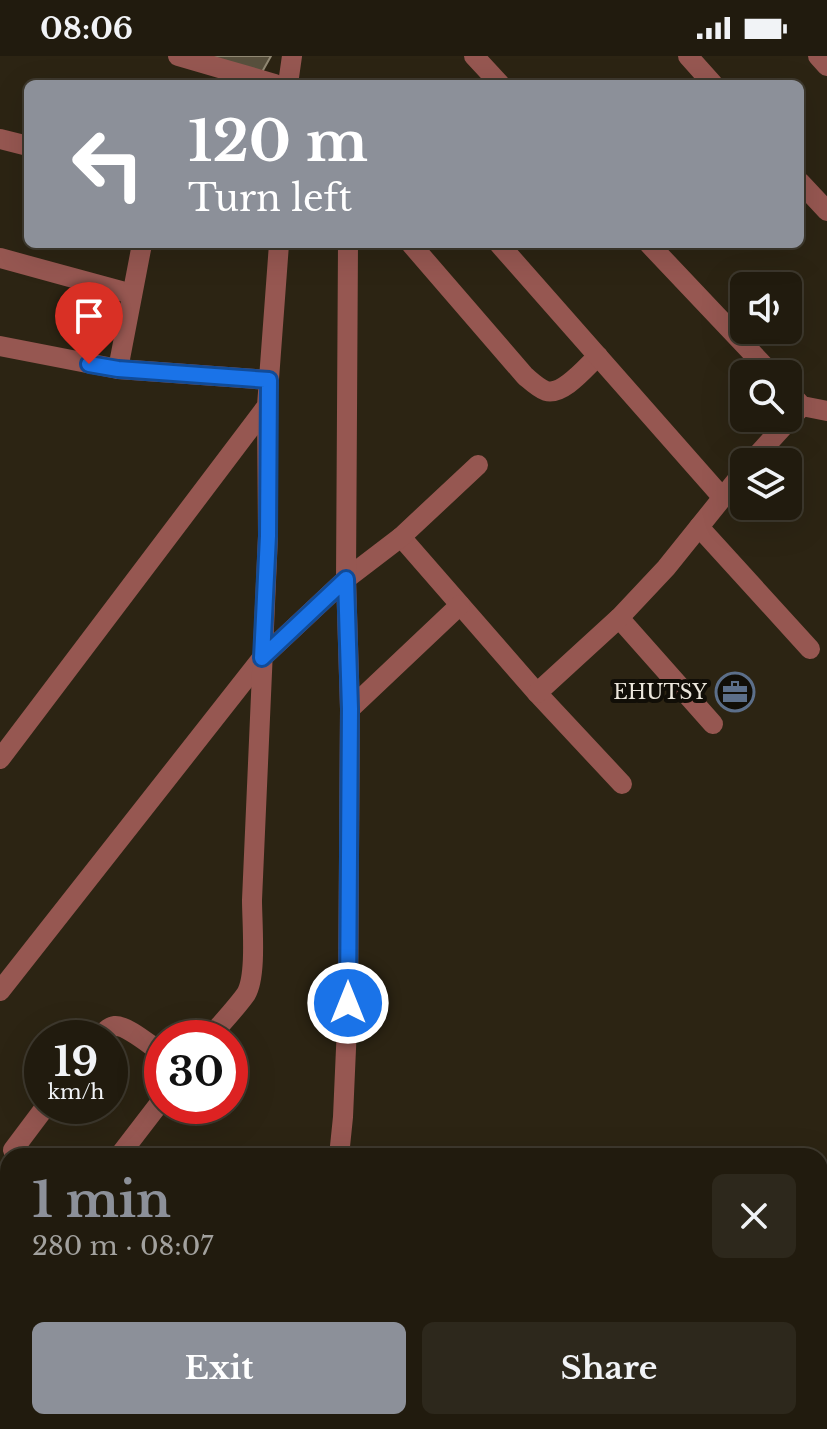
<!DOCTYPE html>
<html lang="en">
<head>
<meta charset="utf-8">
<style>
	:root { --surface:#211b0e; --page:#2d281c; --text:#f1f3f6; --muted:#a2a19e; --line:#3e392e; --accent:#8c9099 }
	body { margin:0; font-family:"Libre Baskerville",serif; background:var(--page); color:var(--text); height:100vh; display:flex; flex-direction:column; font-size:30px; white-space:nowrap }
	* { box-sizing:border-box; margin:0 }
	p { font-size:26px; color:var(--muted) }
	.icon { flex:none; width:44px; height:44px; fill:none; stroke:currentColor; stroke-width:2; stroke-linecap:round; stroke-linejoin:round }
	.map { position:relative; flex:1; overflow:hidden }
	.details { position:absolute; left:0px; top:1092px; width:828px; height:282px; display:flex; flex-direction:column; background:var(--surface); border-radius:24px 24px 0 0; box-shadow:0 8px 32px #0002,0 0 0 2px var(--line) }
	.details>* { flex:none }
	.guide { position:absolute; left:24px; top:24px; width:780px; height:168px; border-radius:12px; box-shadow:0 8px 32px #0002,0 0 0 2px var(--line); background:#8c9099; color:#fff; overflow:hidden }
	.tools { position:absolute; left:730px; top:216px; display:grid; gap:16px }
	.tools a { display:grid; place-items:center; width:72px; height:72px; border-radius:12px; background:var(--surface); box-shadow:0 8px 32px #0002,0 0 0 2px var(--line); font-size:40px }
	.speed { position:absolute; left:24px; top:964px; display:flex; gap:16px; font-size:40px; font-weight:700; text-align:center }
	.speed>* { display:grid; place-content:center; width:104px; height:104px; border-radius:50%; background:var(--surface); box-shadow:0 8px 32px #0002,0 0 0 2px var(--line); line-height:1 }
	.speed small { font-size:20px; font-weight:400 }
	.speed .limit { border:12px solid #d22; background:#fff; color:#111 }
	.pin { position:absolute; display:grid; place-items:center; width:68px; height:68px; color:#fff; margin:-82px -34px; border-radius:50% 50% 50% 0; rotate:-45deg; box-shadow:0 0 8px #0007 }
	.pin .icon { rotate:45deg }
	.me { position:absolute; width:88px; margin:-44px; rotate:0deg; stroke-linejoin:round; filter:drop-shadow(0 0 6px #0008) }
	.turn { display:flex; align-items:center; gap:28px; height:168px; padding:0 32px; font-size:36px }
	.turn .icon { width:104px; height:104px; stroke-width:2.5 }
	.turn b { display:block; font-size:56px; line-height:68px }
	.round { display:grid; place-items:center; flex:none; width:84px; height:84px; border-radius:12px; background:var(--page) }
	.overview { display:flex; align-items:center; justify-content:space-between; height:136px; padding:0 32px }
	h1 { font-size:48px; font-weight:700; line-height:60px; color:var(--accent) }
	.button { display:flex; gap:16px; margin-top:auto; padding:16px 32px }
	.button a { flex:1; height:92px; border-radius:12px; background:var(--accent); color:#fff; font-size:32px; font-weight:700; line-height:92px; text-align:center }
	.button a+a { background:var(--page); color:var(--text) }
	.status { display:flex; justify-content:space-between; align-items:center; height:56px; padding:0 40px; background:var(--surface); direction:ltr }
	.status svg { height:22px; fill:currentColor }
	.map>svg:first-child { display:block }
</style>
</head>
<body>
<div class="status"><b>08:06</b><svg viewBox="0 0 49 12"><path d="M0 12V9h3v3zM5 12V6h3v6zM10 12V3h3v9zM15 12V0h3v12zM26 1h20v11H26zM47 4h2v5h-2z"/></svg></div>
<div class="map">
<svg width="827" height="1373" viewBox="0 0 827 1373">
	<rect width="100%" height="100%" fill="#2c2413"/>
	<path fill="#58503d" stroke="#918873" stroke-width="2" d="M202,0H271L262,16Z"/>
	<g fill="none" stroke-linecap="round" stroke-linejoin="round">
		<g stroke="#965751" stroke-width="20">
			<path d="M178,0L275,28"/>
			<path d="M474,0L500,28"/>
			<path d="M688,0L713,28"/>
			<path d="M818,0L827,10"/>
			<path d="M288,28L292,0"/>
			<path d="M0,83L28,90"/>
			<path d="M800,126L827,155"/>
			<path d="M411,188L525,320C531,325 538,332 546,335C563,340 586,311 598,300"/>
			<path d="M499,188L722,441"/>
			<path d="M649,188L772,318"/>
			<path d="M0,202L132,238"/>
			<path d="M0,290L118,313L269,324"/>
			<path d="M118,313L142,188"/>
			<path d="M788,335L802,350L827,355"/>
			<path d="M751,406L802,350"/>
			<path d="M699,471L810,593"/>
			<path d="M401,481L537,637L622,728"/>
			<path d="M619,562L713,668"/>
			<path d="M537,637L619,562L666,512L744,415"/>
			<path d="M350,653L460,549"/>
			<path d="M0,703L267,350L279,188"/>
			<path d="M0,935L262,602L346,523L401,481L478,409"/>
			<path d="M99,982C103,977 108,971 115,970C127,969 151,990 162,997"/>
			<path d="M209,982C220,969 237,951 246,938C257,920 252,867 252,844L268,480L267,350"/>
			<path d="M13,1094L46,1050"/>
			<path d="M119,1100L162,1044"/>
			<path d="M339,1100L343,1061L348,947L350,653L346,523L348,188"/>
			<path d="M820,1281L827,1275"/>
			<path d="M379,1366L389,1373"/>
			<path d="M725,1373L732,1366"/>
		</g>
	</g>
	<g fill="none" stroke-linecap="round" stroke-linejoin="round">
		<g stroke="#114b97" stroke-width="20">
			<path id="route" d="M89,308L118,313L269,324L268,480L262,602L346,523L350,653L348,947"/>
		</g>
		<use href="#route" stroke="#1a73e8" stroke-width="14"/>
	</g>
	<defs>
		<g id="office-ring" transform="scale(2)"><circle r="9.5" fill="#110e07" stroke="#5c6f8a" stroke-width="1.5"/><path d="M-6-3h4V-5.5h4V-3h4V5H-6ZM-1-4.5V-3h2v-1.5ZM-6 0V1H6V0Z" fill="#5c6f8a"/></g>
	</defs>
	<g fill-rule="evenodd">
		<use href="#office-ring" x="735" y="636"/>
	</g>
	<g text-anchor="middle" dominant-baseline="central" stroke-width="8" stroke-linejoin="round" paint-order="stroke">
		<g font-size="20" fill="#ebe6db" stroke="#110e07" text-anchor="end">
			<text x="707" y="636">EHUTSY</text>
		</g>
	</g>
</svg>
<div class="tools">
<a><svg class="icon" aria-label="sound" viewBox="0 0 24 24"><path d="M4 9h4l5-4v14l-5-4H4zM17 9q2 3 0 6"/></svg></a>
<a><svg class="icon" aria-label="search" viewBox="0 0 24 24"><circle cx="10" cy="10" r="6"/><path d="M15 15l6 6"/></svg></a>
<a><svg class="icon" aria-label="layers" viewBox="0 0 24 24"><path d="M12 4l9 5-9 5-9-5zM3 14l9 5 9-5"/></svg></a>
</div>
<div class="speed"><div>19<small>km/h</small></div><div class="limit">30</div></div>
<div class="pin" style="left:89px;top:308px;background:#d93025"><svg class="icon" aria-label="arrive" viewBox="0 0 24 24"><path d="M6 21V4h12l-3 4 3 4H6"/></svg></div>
<svg class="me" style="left:348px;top:947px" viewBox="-20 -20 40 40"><circle r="17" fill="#1a73e8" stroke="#fff" stroke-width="3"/><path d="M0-11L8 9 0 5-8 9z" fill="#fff"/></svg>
<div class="guide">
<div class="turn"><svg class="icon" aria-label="left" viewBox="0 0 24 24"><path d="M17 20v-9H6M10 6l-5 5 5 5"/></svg><div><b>120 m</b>Turn left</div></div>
</div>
<section class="details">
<div class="overview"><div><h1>1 min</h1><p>280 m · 08:07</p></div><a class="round"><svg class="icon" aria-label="close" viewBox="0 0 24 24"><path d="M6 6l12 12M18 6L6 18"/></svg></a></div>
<div class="button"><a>Exit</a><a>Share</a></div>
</section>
</div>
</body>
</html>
